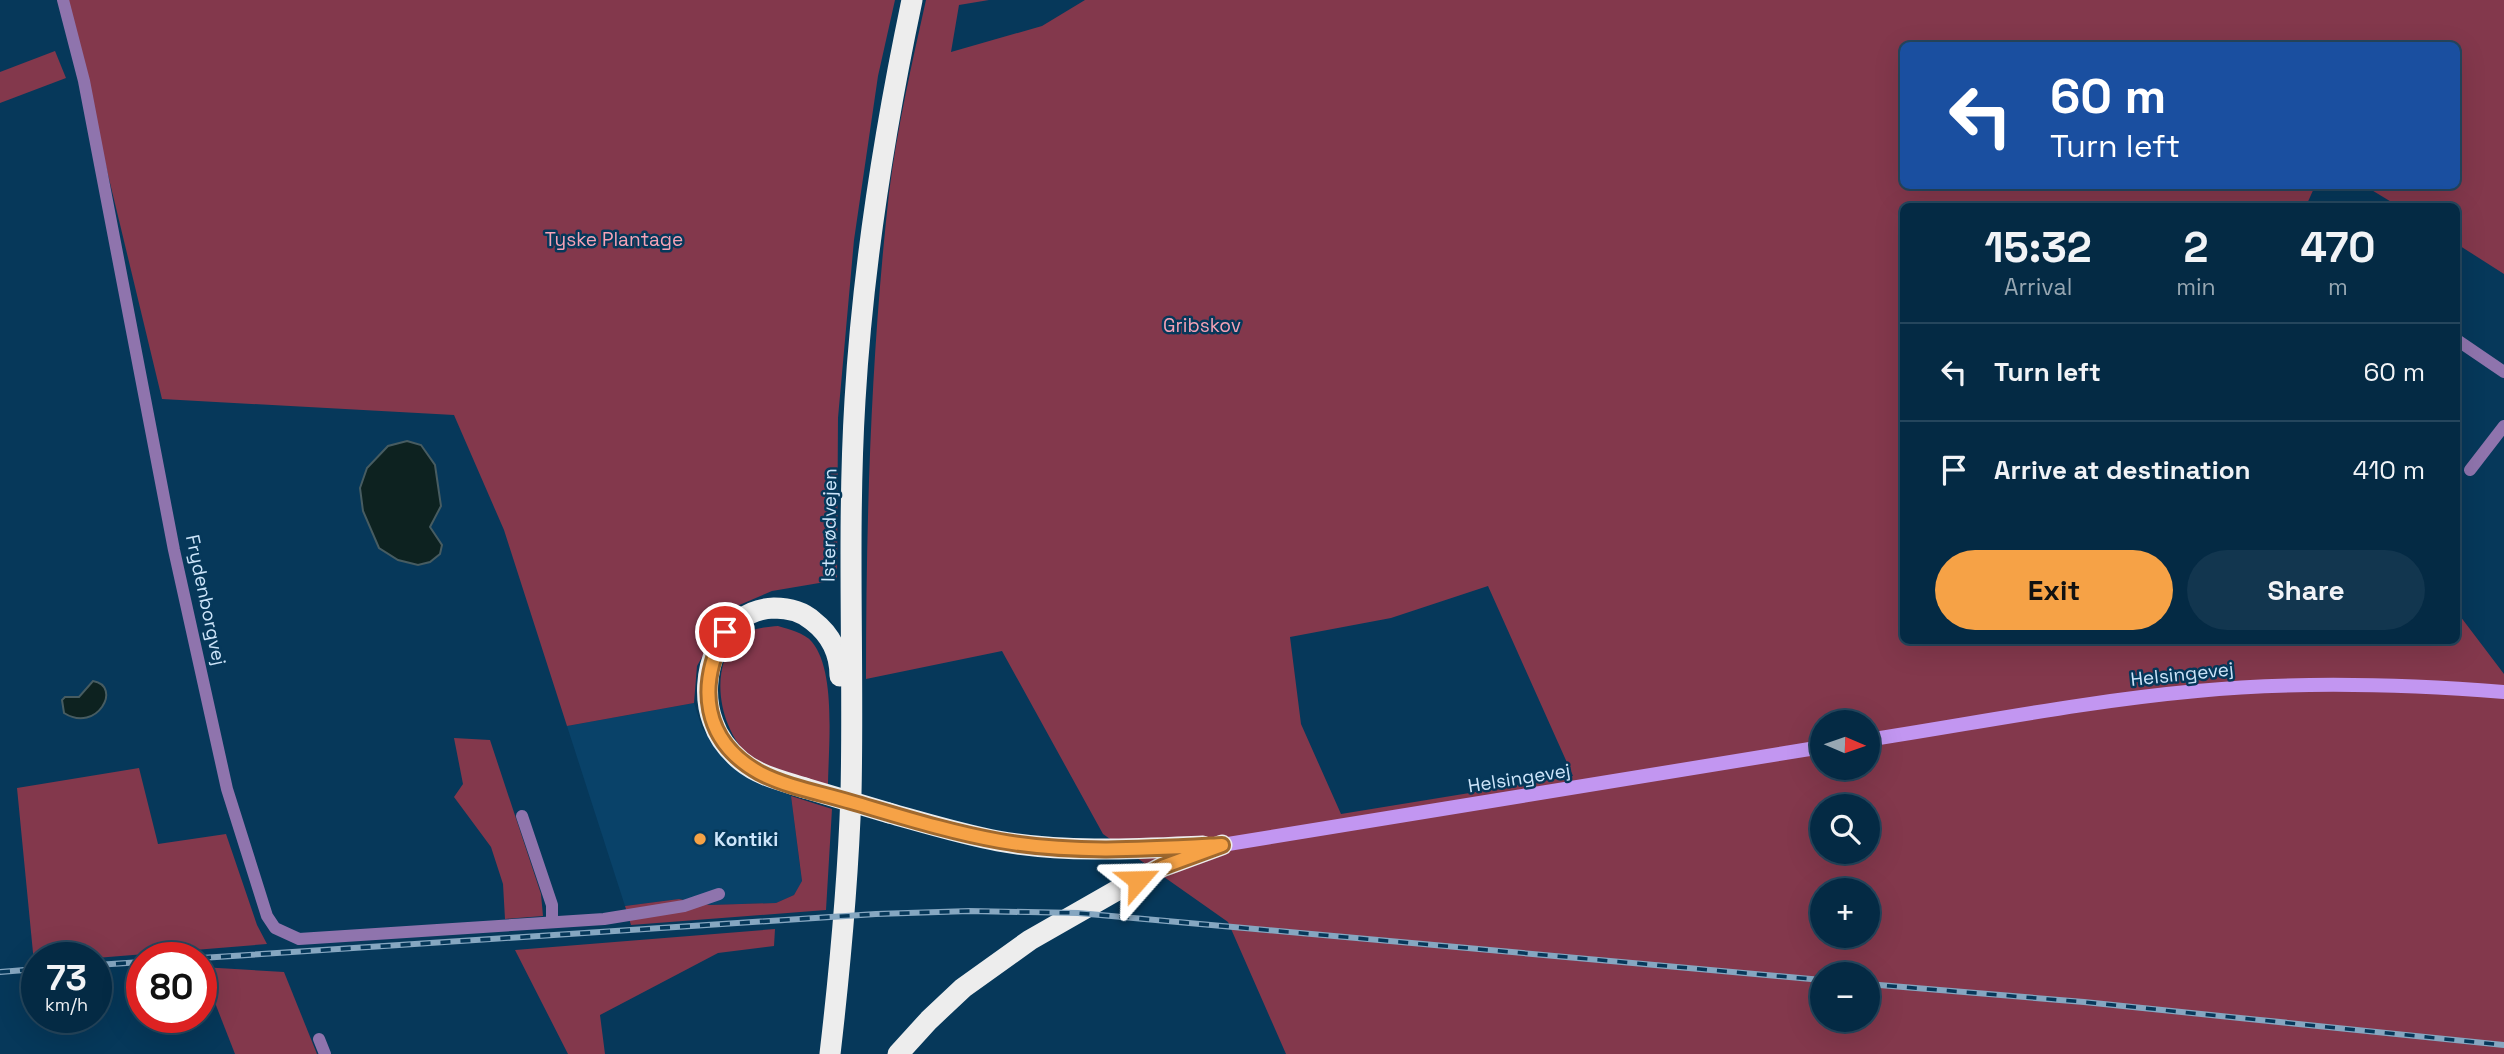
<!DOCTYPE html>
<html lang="en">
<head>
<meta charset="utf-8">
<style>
	:root { --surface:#042a44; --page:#12364f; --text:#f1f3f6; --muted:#97a7b2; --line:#25465d; --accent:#f6a246 }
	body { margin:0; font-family:"Space Grotesk",sans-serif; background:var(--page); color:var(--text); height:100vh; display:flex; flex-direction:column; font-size:26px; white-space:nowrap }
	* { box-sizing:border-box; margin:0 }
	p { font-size:23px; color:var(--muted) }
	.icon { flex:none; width:38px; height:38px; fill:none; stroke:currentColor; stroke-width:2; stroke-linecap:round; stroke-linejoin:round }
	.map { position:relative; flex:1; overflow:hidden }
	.drawer { position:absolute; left:1900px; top:203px; width:560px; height:441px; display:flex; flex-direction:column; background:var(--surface); border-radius:10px; box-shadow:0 7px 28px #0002,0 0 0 2px var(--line) }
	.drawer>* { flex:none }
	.guide { position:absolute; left:1900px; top:42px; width:560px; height:147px; border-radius:10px; box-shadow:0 7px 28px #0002,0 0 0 2px var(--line); background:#1a4fa0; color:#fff; overflow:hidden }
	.needle { width:46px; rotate:92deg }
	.controls { position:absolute; left:1810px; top:710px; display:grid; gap:14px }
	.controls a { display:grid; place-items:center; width:70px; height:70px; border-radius:50%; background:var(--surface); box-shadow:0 7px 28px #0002,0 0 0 2px var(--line); font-size:35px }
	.speed { position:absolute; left:21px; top:942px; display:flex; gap:14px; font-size:35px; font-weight:700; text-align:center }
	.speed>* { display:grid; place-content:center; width:91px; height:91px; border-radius:50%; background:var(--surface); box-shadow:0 7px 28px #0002,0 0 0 2px var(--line); line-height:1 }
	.speed small { font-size:18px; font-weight:400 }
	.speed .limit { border:10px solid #d22; background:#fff; color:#111 }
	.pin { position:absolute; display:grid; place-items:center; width:60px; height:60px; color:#fff; margin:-30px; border:4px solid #fff; border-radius:50%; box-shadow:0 2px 7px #0007 }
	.me { position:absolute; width:77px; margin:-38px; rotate:65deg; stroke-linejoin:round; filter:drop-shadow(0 0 5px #0008) }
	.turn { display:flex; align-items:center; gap:24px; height:147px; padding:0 35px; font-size:32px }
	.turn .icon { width:91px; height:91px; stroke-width:2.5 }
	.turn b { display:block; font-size:49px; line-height:60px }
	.eta { display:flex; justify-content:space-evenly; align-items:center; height:119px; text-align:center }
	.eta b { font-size:42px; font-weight:800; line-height:49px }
	.cta { display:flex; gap:14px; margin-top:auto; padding:14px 35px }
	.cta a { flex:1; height:80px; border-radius:42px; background:var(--accent); color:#111; font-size:28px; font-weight:800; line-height:80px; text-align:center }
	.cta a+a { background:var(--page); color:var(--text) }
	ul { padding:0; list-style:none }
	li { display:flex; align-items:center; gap:21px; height:98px; padding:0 35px; border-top:2px solid var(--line) }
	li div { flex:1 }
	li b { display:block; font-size:26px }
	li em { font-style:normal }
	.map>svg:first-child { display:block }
</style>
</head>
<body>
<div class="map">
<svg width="2504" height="1054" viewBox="0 0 2504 1054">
	<rect width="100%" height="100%" fill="#06385a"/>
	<path fill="#094269" d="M694,703L702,728L724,759L744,773L791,796L802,882L794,895L776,903L710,905L679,899L625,906L567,726Z"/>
	<g fill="#83384c" fill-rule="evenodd">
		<path d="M66,0H895L878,76L854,240L838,418L837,580L772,591L737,606L717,630L697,666L694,703L567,726L504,530L454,415L162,399Z"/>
		<path d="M926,0H989L959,5L951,52L1042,26L1085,0H2504V274L2457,244V206H2398L2365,186H2457V46H1904V186H2315L2306,206H1904V640H2457V612L2504,674V1054H1286L1228,922L1103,834L1002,651L866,679C866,517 871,355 889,193C897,128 912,63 926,0ZM1488,586L1573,776L1341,814L1301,724L1290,637L1391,618ZM1822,723H1867V768H1822ZM1822,807H1867V852H1822ZM1822,891H1867V936H1822ZM1822,975H1867V1020H1822Z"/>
		<path d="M55,51L66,78L0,103V72Z"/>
		<path d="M778,626C788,629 805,633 812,642C837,672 828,749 828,788C801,780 771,775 749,756C720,729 708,670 737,639C746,629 765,627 778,626Z"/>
		<path d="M454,738L490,740L541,894L543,916L505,919L503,884L491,847L454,797L463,784Z"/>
		<path d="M139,768L158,844L226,834L257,925L267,944L96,958L37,957V963H34L17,788Z"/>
		<path d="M791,796L832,809L826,910L631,925L625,906L679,899L710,905L776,903L794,895L802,881Z"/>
		<path d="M775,929L774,946L718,953L600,1015L605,1054H568L515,950Z"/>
		<path d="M201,967L284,972L317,1054H235Z"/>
	</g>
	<g fill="#0d2220" stroke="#475c61" stroke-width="2">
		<path d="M407,441L421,445L435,465L441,506L430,527L442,545L440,554L430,562L418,565L398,560L379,548L363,511L360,488L367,468L388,446Z"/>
		<path d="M93,681C123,686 97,734 64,713L62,700L65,697H79Z"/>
	</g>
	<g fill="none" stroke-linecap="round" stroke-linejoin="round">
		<g stroke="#8f74ad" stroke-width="12">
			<path d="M63,0L84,81L174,550L227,789L267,916L275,928L299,939L604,919L684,906L719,894"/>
			<path d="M2457,340L2504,372"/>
			<path d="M2470,470L2504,426"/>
			<path d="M522,816L552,905V922"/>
			<path d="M319,1039L325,1054"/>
		</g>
		<g stroke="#c296f1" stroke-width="14">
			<path d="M1867,740C1977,723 2087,701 2197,691C2299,681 2402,684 2504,692"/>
			<path d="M1222,845L1822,747"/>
		</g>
		<g stroke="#ededed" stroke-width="21">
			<path d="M805,788C783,781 759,776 741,761C729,751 718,737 713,722C696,677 719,610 774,608C788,608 802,611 813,621C831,635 840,653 840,676"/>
			<path d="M889,813C925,823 961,834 998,841C1065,853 1135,849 1203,846"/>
			<path d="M830,1054C840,968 848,881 851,794C854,663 847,531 855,400C863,265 884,133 912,0"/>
			<path d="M898,1054L929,1020L963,988L1030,940L1114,892L1162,867L1222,845"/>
		</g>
		<g stroke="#86a7c1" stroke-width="6">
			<g id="rail">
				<path d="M201,958L876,914L970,911L1078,913L1822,980"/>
				<path d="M96,965L142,962"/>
				<path d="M0,972L37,969"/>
				<path d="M1867,984L2084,1002L2504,1045"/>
			</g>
		</g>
		<use href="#rail" stroke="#06385a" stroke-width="3.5" stroke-dasharray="10" stroke-linecap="butt"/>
		<path stroke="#ededed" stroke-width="21" d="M805,788L889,813"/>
	</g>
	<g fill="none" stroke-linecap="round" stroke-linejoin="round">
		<g stroke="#a0692e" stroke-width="18">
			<path id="route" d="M725,632C697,686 702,741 760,773C787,787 821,793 851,802C899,816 949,832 1000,841C1073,854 1148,849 1222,845L1162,867L1138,880"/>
		</g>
		<use href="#route" stroke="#f6a246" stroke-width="12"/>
	</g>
	<circle fill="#f6a246" stroke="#06385a" stroke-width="2.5" cx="700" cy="839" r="7"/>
	<g text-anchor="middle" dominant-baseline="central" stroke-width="5" stroke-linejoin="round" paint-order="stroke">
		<g font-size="19" fill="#f6a3b6" stroke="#06385a">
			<text x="614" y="239">Tyske Plantage</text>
			<text x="1202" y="325">Gribskov</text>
		</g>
		<g font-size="19" fill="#cde5fa" stroke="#06385a">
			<text transform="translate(829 525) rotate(-89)">Isterødvejen</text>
			<text transform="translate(206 600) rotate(78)">Frydenborgvej</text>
			<text transform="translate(2182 674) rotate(-6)">Helsingevej</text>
			<text transform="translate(1519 778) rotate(-9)">Helsingevej</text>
		</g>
		<g font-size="19" font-weight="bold" fill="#cde5fa" stroke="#06385a" text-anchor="start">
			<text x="714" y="839">Kontiki</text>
		</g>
	</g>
</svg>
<div class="controls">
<a><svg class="needle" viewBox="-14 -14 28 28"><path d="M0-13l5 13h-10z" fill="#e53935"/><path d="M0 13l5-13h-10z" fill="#97a7b2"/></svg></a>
<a><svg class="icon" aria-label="search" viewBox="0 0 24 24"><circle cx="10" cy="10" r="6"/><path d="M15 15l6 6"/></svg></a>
<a>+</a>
<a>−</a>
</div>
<div class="speed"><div>73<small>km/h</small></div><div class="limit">80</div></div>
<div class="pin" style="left:725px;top:632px;background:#d93025"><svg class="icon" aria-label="arrive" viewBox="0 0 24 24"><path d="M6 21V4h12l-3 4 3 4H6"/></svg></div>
<svg class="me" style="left:1138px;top:880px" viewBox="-20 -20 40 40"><path d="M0-17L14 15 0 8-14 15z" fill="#f6a246" stroke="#fff" stroke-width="4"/></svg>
<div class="guide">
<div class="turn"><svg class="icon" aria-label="left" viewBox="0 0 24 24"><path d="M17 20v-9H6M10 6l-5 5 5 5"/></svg><div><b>60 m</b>Turn left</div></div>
</div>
<section class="drawer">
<div class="eta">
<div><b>15:32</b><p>Arrival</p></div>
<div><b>2</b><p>min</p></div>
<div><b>470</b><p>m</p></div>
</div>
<ul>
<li><svg class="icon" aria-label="left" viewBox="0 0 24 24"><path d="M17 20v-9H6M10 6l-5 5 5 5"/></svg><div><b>Turn left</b></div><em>60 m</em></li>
<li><svg class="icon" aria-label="arrive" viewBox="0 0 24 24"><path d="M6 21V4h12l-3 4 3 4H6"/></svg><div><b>Arrive at destination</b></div><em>410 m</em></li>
</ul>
<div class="cta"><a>Exit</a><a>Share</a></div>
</section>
</div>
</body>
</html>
